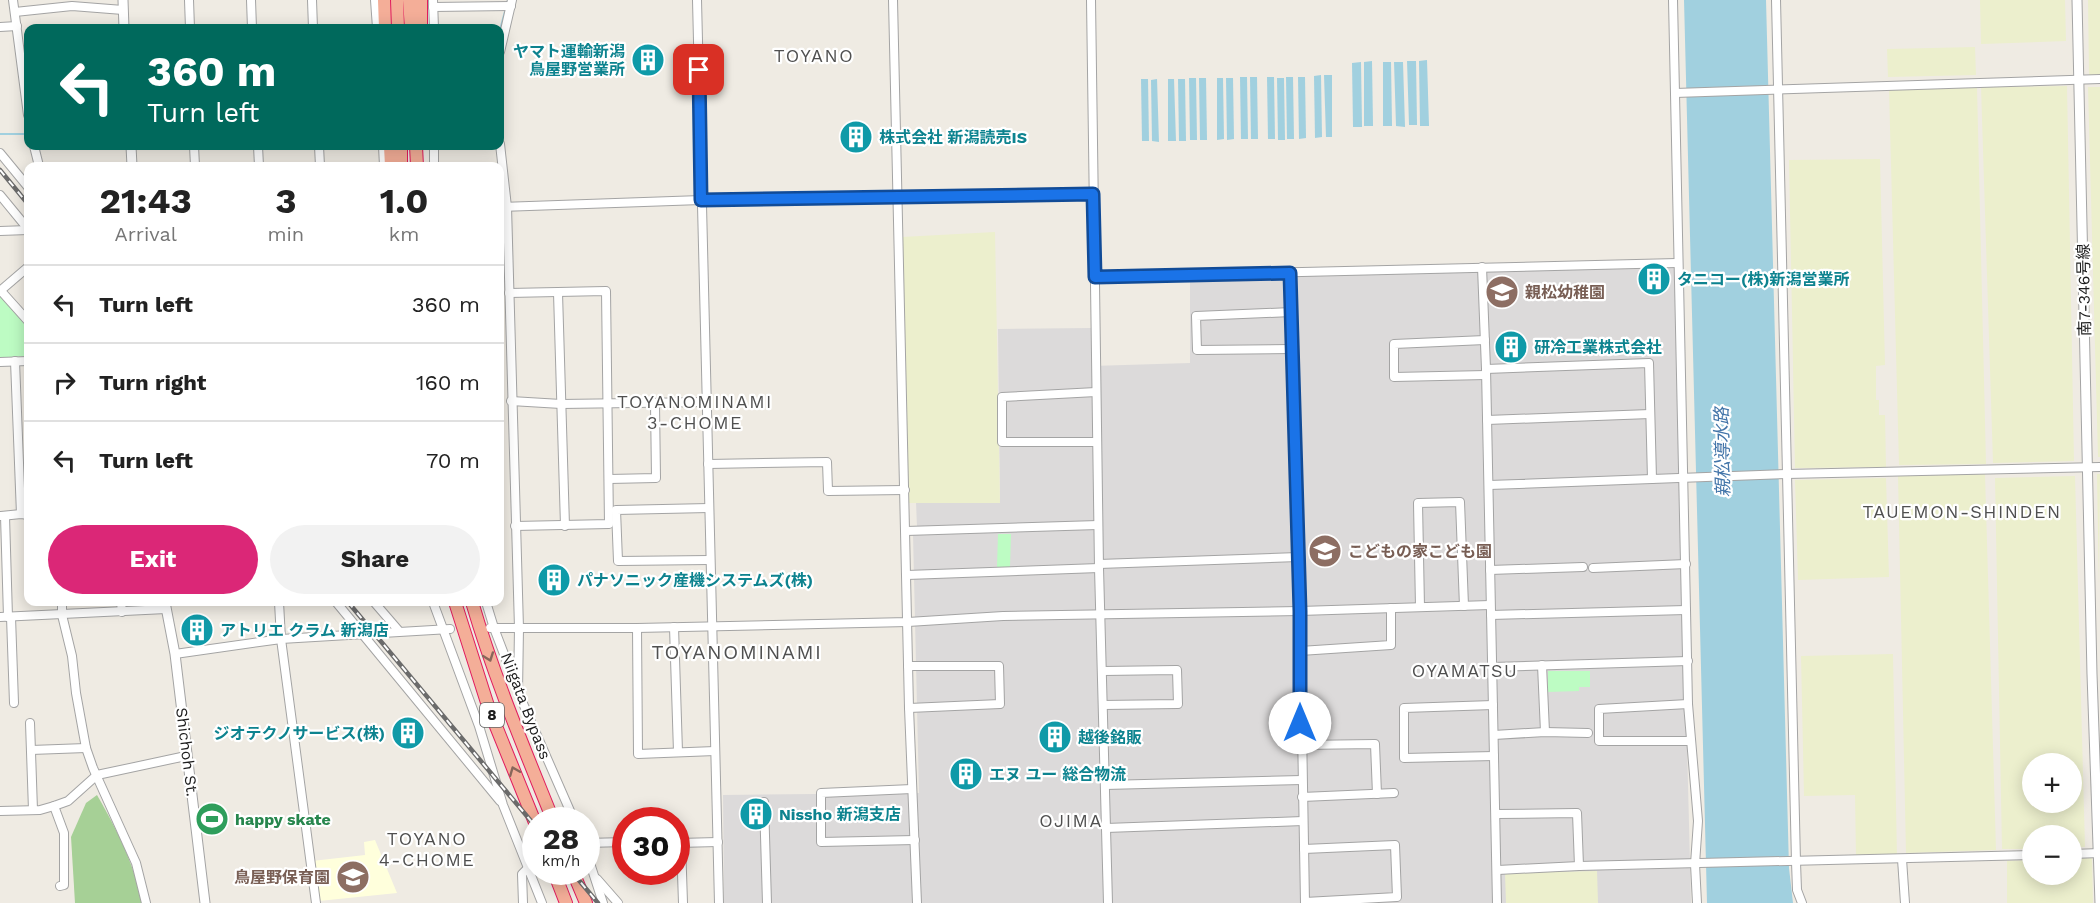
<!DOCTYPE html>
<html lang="en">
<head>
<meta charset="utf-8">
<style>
	:root { --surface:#fff; --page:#f2f2f2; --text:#222; --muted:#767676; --line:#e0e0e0; --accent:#db2777 }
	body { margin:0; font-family:"Work Sans","Noto Sans JP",sans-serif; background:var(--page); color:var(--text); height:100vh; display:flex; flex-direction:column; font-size:22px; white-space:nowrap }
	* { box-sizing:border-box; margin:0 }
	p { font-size:20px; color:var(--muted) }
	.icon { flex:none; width:33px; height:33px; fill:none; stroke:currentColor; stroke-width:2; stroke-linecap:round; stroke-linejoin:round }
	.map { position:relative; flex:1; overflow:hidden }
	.side { position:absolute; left:24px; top:162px; width:480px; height:444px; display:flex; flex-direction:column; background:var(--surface); border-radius:12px; box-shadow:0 3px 15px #0003 }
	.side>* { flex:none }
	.top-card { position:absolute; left:24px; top:24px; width:480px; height:126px; border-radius:12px; box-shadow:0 3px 15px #0003; background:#00695c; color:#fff; overflow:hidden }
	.controls { position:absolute; left:2022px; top:753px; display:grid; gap:12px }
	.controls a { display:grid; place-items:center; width:60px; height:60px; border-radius:50%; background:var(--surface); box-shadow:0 3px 15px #0003; font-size:30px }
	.speed { position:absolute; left:522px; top:807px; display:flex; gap:12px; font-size:30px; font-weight:700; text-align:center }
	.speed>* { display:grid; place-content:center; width:78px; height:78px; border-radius:50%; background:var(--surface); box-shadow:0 3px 15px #0003; line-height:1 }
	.speed small { font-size:15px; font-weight:400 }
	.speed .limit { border:9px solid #d22; background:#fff; color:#111 }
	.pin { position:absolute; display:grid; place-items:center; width:51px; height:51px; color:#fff; margin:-26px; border-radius:12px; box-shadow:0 3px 9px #0006 }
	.me { position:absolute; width:66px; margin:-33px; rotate:0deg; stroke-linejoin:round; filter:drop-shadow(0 0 4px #0008) }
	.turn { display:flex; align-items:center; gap:21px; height:126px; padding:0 24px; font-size:27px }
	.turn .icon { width:78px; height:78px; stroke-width:2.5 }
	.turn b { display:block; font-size:42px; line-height:51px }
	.eta { display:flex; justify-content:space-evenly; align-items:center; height:102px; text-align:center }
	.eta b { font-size:36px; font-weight:700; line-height:42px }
	.primary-button { display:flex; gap:12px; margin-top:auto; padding:12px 24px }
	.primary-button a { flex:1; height:69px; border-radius:36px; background:var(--accent); color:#fff; font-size:24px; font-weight:700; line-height:69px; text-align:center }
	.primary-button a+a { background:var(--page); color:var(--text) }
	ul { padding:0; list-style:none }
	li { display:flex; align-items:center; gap:18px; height:78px; padding:0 24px; border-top:2px solid var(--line) }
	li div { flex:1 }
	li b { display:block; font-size:22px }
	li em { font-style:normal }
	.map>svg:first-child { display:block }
</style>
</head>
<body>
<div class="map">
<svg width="2100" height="903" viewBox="0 0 2100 903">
	<rect width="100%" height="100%" fill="#efebe3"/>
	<path fill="#dcdada" d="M1673,267L1675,268L1691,903H724L723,795L919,793L913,534L917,527L916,502L1000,501L998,329L1091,328L1092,366L1190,363V278Z"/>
	<path fill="#ffffdc" d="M375,840L397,893L319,901L312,861L365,855L364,842Z"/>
	<g fill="#ecefcd" fill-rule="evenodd">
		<path d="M1980,0H2065L2066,41L1981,44Z"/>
		<path d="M2088,0H2100V75H2089Z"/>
		<path d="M1975,47L1976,75L1888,77L1887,49Z"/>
		<path d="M2067,86L2074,461L1993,463L1981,87Z"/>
		<path d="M1977,87L1986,464L1899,465L1889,89Z"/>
		<path d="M2088,87H2100V457H2098Z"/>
		<path d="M1880,159L1885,365L1876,366V400H1879V415H1885L1886,467L1795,468L1789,160Z"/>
		<path d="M995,232L1000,503H909L902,237Z"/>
		<path d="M1985,474L1996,850L1906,853L1898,476Z"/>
		<path d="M2097,474H2100L2099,587Z"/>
		<path d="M2075,476L2085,847H2072V836H2032V849H2002L1995,478ZM2032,764H2072V802H2032Z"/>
		<path d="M1886,478L1889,577L1798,580L1795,480Z"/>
		<path d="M1893,654L1897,857L1856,858L1855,795L1804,796L1801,656Z"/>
		<path d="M2092,858L2093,903H2007V861L2032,860V874H2072V859Z"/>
		<path d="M1597,871L1598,903H1506L1505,873Z"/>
	</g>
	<path fill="#a6d096" d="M97,795C118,832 133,861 142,903H75L71,837L86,803Z"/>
	<g fill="#bdfcc3">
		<path d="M0,293L28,326V356L0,358Z"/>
		<path d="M998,534H1011L1010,567H997Z"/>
		<path d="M1548,671H1590V687H1579V691L1548,692Z"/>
	</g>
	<g fill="#a1d0df">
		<path d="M1684,0H1766L1789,868L1793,903H1707Z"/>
		<path d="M1427,60L1429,126H1420L1419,61Z"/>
		<path d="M1372,61L1373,126H1364V62Z"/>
		<path d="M1407,61H1416L1417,125H1409Z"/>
		<path d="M1361,62L1362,127H1353L1352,63Z"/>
		<path d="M1383,62H1391L1392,126H1383Z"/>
		<path d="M1394,62H1403L1405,127L1396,126Z"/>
		<path d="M1321,75L1322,137L1315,138L1314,76Z"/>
		<path d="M1324,75H1332V137H1326Z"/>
		<path d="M1240,77H1247L1248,139H1241Z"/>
		<path d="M1250,77H1257L1258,139H1251Z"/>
		<path d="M1267,77H1274L1275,139H1268Z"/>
		<path d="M1286,77H1293L1294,139H1287Z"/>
		<path d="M1298,77H1305L1306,138L1299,139Z"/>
		<path d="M1189,78H1196L1197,140H1190Z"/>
		<path d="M1199,78H1206L1207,140H1200Z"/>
		<path d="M1217,78H1223L1224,139L1217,140Z"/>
		<path d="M1226,78H1233L1234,139L1227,140Z"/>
		<path d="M1277,78H1284L1285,140H1278Z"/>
		<path d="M1141,79H1148L1149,141H1142Z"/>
		<path d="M1157,79L1159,142L1152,141L1151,80Z"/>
		<path d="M1168,79H1174L1176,141H1168Z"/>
		<path d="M1178,79H1185L1186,141H1179Z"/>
	</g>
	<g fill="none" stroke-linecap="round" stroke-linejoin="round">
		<g stroke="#a1d0df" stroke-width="2">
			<path d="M500,30L508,0"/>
			<path d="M0,134H28"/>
		</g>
		<g stroke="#a4a4a4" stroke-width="10">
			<g id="minor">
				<path d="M13,0L28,115"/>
				<path d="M189,0L190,28"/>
				<path d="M251,0L252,28"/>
				<path d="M312,0L313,28"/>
				<path d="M375,0L377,28"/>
				<path d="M433,0L434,28"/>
				<path d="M697,0L719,903"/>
				<path d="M893,0L909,708L917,903"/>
				<path d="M1091,0L1099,568L1108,903"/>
				<path d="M1673,0L1688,704L1698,821L1695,864L1697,903"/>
				<path d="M1776,0L1796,862L1797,890L1802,903"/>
				<path d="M433,7L511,6"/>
				<path d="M15,12L72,6L123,10"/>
				<path d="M0,27L17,26"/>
				<path d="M500,52L512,0"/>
				<path d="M1675,93L2100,79"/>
				<path d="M500,144L507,207L519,628L518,692L574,820"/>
				<path d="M34,146L39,166"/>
				<path d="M194,146L195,166"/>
				<path d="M258,146L259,166"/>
				<path d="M319,146L320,166"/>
				<path d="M383,146L384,166"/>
				<path d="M0,153L28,187"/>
				<path d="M434,166V146"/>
				<path d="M0,195L28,229"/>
				<path d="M500,207L701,200L1093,194"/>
				<path d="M0,231L28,230"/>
				<path d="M1482,267L1486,369L1497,903"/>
				<path d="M1290,273L1300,611L1305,903"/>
				<path d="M1095,277L1677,263"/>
				<path d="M0,291L28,267"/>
				<path d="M1,291L28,321"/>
				<path d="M509,293L606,291L609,524L515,526"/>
				<path d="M558,293L565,526"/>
				<path d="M1291,312L1196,316L1197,350L1292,349"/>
				<path d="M1485,340L1394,344V377L1486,375"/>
				<path d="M15,361L21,514"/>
				<path d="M0,362L28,361"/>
				<path d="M1486,369L1649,363L1652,479"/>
				<path d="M1096,392L1002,397V442H1097"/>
				<path d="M511,401L561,404L706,402"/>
				<path d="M1487,420L1650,414"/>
				<path d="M708,464L827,462L828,491L905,490"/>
				<path d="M609,479L656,478L655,404"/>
				<path d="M1489,485L1787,474L2100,467"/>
				<path d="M709,508L616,510L618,561L710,560"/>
				<path d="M1,516L21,514L28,515"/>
				<path d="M5,516L8,617"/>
				<path d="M906,531L1098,525"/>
				<path d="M1099,564L1298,557"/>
				<path d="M1593,568L1686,564"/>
				<path d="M1490,570L1583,567"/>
				<path d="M907,575L1099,568"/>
				<path d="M62,602V615L72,656L76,693L86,748L93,768L136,863L146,903"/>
				<path d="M121,602L122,612"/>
				<path d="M279,602L281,639L316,903"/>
				<path d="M336,602L500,801"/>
				<path d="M374,602L399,631"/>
				<path d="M433,602L479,726L503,805L542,903"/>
				<path d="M486,602L494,628L517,688"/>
				<path d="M1420,607L1418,503L1460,502L1464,606"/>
				<path d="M1491,615L1686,610"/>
				<path d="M0,617L166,609"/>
				<path d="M11,617L14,703"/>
				<path d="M674,627L678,752"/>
				<path d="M490,628H637L908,622L1003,616L1300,611L1490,605"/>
				<path d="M637,628L638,754L715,751"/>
				<path d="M1300,651L1391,645V608"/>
				<path d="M175,654L281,639L450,629"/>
				<path d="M1542,665L1545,732"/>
				<path d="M908,666H999L1000,704L909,708"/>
				<path d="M1493,667L1688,661"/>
				<path d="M1103,671L1177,670L1178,704L1103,705"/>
				<path d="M1688,704L1599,709V741H1691"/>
				<path d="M1493,705L1404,708V758L1494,756"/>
				<path d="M30,723L33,810"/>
				<path d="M1494,735L1545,732L1588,733"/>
				<path d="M1301,745L1375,744L1377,794"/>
				<path d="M31,750L86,748"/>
				<path d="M1105,785L1302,780"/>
				<path d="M912,789L821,793V842L915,840"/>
				<path d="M1302,797L1394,793"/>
				<path d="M764,802L767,903"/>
				<path d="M54,806L64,833V885L60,886"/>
				<path d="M0,811L40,810L54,806L68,801L97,775L186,756"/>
				<path d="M1496,814L1577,813L1579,866"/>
				<path d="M1106,828L1303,821"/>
				<path d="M586,843L626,842"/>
				<path d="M678,843L718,842"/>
				<path d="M681,843L683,903"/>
				<path d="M1304,849L1395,845L1397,897L1305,902"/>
				<path d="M586,851L603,903"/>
				<path d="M2072,854L2100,853"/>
				<path d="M1902,859L1905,903"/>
				<path d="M1498,870L1579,866L2032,855"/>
				<path d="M597,879L618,903"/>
				<path d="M523,903L522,874L528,868"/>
			</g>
		</g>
		<g stroke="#a4a4a4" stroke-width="11">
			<g id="tertiary">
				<path d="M123,0L124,28"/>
				<path d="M2077,0L2092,674L2100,903"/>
				<path d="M131,146L132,166"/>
				<path d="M165,602L175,654L205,903"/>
			</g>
		</g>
		<g stroke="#e11c5e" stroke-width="14">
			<g id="trunk">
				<path d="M384,0L385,28"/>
				<path d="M397,0L398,28"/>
				<path d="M409,0L411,28"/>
				<path d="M421,28V0"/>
				<path d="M390,146L391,166"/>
				<path d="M401,146V166"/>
				<path d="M416,146L417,166"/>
				<path d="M455,602L489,709L536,825"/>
				<path d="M472,602C494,677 524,748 553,820"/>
				<path d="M554,872L566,903"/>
				<path d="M573,872L586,903"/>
			</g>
		</g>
		<use href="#minor" stroke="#fff" stroke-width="8"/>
		<use href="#tertiary" stroke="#fff" stroke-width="9"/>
		<use href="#trunk" stroke="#f4ae98" stroke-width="12"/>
		<g stroke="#6b6b6b" stroke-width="4.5">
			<g id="rail">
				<path d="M0,170L28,204"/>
				<path d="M348,602L536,827"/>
				<path d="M572,872L598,903"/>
			</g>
		</g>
		<use href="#rail" stroke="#fff" stroke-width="2" stroke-dasharray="7" stroke-linecap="butt"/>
	</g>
	<defs><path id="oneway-chevron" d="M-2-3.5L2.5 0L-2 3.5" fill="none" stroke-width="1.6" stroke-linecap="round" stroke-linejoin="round" transform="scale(1.5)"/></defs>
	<g stroke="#88665a">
		<use href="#oneway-chevron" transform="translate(489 657) rotate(70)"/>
		<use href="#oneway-chevron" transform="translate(514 771) rotate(-112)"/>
	</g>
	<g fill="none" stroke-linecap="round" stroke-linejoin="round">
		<g stroke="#114b97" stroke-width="15">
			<path id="route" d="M699,70L701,200L1093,194L1095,277L1290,273L1300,611V723"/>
		</g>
		<use href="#route" stroke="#1a73e8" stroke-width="10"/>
	</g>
	<defs>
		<g id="building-disc" transform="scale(1.725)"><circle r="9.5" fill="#0f9aa8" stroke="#fff"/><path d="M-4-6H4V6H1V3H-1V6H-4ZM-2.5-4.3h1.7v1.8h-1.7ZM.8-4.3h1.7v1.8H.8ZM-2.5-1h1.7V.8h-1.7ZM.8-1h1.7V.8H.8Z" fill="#fff"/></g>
		<g id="school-disc" transform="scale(1.725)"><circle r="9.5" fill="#8d6e63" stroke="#fff"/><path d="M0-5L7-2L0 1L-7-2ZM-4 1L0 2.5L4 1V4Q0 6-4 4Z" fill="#fff"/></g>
		<g id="stadium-disc" transform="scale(1.725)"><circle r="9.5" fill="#2e9e5b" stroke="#fff"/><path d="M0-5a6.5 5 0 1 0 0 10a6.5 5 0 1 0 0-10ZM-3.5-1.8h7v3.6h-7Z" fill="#fff"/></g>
	</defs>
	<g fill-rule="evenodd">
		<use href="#building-disc" x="648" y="60"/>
		<use href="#building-disc" x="856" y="137"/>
		<use href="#building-disc" x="1654" y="279"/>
		<use href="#school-disc" x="1502" y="292"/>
		<use href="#building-disc" x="1511" y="347"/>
		<use href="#school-disc" x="1325" y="551"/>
		<use href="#building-disc" x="554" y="580"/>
		<use href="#building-disc" x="197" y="630"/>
		<use href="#building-disc" x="408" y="733"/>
		<use href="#building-disc" x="1055" y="737"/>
		<use href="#building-disc" x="966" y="774"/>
		<use href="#building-disc" x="756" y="814"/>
		<use href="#stadium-disc" x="212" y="819"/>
		<use href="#school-disc" x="353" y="877"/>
	</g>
	<g text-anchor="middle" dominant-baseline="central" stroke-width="4.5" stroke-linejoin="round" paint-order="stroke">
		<rect fill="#fff" stroke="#616161" stroke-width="1.5" x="480" y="703" width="24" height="24" rx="4.5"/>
		<g font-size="15" font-weight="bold" fill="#1d1d1d">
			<text x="492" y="715">8</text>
		</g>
		<g font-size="16" font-weight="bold" fill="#0d838f" stroke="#fff" text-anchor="start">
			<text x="625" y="51" text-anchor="end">ヤマト運輸新潟<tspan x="625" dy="18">鳥屋野営業所</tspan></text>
			<text x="879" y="137">株式会社 新潟読売IS</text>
			<text x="1677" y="279">タニコー(株)新潟営業所</text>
			<text x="1534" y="347">研冷工業株式会社</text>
			<text x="577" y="580">パナソニック産機システムズ(株)</text>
			<text x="220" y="630">アトリエ クラム 新潟店</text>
			<text x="385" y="733" text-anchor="end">ジオテクノサービス(株)</text>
			<text x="1078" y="737">越後銘販</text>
			<text x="989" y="774">エヌ ユー 総合物流</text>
			<text x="779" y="814">Nissho 新潟支店</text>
		</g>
		<g font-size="16" fill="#1d1d1d" stroke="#fff">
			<text transform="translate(2084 290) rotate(-91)">南7-346号線</text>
			<text transform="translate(526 706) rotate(69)">Niigata Bypass</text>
			<text transform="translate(187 752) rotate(83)">Shichoh St.</text>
		</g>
		<g font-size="16" font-weight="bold" fill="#785e54" stroke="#fff" text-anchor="start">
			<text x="1525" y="292">親松幼稚園</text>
			<text x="1348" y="551">こどもの家こども園</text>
			<text x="330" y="877" text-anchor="end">鳥屋野保育園</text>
		</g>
		<g font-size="16" font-weight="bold" fill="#27864d" stroke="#fff" text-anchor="start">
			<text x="235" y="819">happy skate</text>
		</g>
		<g font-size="18" letter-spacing="1.5" fill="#505050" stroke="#fff">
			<text x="814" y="55">TOYANO</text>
			<text x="695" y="401">TOYANOMINAMI<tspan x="695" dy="21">3-CHOME</tspan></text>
			<text x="1962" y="511">TAUEMON-SHINDEN</text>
			<text x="1465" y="670">OYAMATSU</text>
			<text x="1071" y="820">OJIMA</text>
			<text x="427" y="838">TOYANO<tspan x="427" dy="21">4-CHOME</tspan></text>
		</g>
		<g font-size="18" font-style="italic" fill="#4375a9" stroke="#fff">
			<text transform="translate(1722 452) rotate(-91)">親松導水路</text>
		</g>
		<g font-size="20" letter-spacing="1.5" fill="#505050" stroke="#fff">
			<text x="737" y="652">TOYANOMINAMI</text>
		</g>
	</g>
</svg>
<div class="controls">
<a>+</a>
<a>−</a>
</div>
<div class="speed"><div>28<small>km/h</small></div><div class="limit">30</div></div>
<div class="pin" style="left:699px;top:70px;background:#d93025"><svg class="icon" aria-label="arrive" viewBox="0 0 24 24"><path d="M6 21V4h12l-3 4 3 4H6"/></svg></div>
<svg class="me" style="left:1300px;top:723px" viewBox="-20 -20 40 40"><circle r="19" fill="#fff"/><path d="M0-13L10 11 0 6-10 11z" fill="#1a73e8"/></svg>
<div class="top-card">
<div class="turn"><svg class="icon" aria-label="left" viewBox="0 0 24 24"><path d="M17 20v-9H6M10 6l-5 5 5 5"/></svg><div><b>360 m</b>Turn left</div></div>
</div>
<section class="side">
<div class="eta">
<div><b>21:43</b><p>Arrival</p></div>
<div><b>3</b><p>min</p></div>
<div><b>1.0</b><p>km</p></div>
</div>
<ul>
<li><svg class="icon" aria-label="left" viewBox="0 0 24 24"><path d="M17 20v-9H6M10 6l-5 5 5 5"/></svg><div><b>Turn left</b></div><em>360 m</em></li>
<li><svg class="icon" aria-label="right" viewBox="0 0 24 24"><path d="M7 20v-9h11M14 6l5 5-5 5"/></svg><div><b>Turn right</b></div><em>160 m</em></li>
<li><svg class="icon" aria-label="left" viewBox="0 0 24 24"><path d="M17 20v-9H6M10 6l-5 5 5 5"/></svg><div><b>Turn left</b></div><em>70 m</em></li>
</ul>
<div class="primary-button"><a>Exit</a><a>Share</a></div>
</section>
</div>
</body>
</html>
